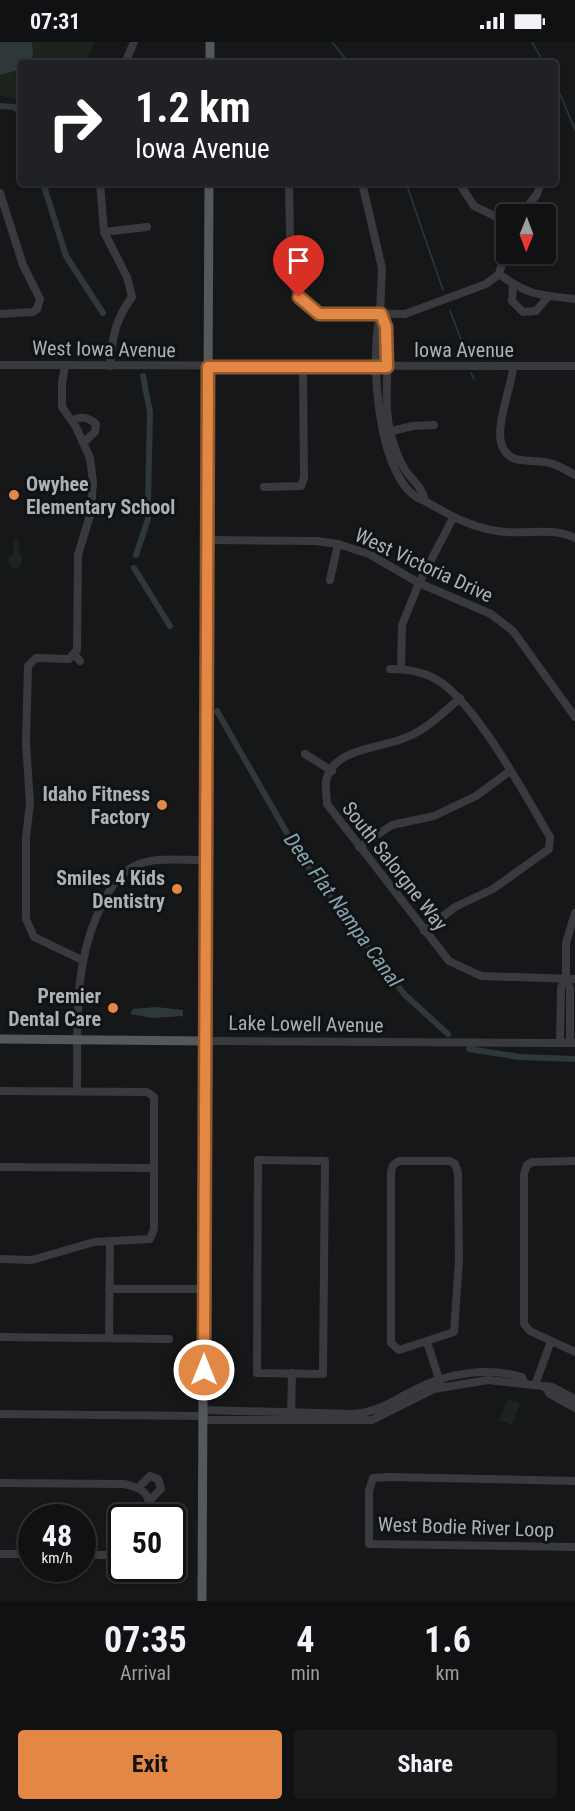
<!DOCTYPE html>
<html lang="en">
<head>
<meta charset="utf-8">
<style>
	:root { --surface:#101112; --page:#191a1b; --text:#f1f3f6; --muted:#9c9d9f; --line:#303132; --accent:#e28844 }
	body { margin:0; font-family:"Roboto Condensed",sans-serif; background:var(--page); color:var(--text); height:100vh; display:flex; flex-direction:column; font-size:22px; white-space:nowrap }
	* { box-sizing:border-box; margin:0 }
	p { font-size:20px; color:var(--muted) }
	.icon { flex:none; width:33px; height:33px; fill:none; stroke:currentColor; stroke-width:2; stroke-linecap:round; stroke-linejoin:round }
	.map { position:relative; height:1559px; overflow:hidden }
	.panel { display:flex; flex-direction:column; background:var(--surface); flex:1 }
	.panel>* { flex:none }
	.hud { position:absolute; left:18px; top:18px; width:540px; height:126px; border-radius:6px; box-shadow:0 2px 4px #0004,0 0 0 2px var(--line); background:#202124; color:#fff; overflow:hidden }
	.needle { width:39px; rotate:181deg }
	.tools { position:absolute; left:496px; top:162px; display:grid; gap:12px }
	.tools a { display:grid; place-items:center; width:60px; height:60px; border-radius:6px; background:var(--surface); box-shadow:0 2px 4px #0004,0 0 0 2px var(--line); font-size:30px }
	.speed { position:absolute; left:18px; top:1462px; display:flex; gap:12px; font-size:30px; font-weight:700; text-align:center }
	.speed>* { display:grid; place-content:center; width:78px; height:78px; border-radius:50%; background:var(--surface); box-shadow:0 2px 4px #0004,0 0 0 2px var(--line); line-height:1 }
	.speed small { font-size:15px; font-weight:400 }
	.speed .limit { border:3px solid #111; border-radius:9px; background:#fff; color:#111 }
	.pin { position:absolute; display:grid; place-items:center; width:51px; height:51px; color:#fff; margin:-62px -26px; border-radius:50% 50% 50% 0; rotate:-45deg; box-shadow:0 0 6px #0007 }
	.pin .icon { rotate:45deg }
	.me { position:absolute; width:66px; margin:-33px; rotate:0deg; stroke-linejoin:round; filter:drop-shadow(0 0 4px #0008) }
	.turn { display:flex; align-items:center; gap:21px; height:126px; padding:0 18px; font-size:27px }
	.turn .icon { width:78px; height:78px; stroke-width:2.5 }
	.turn b { display:block; font-size:42px; line-height:51px }
	.eta { display:flex; justify-content:space-evenly; align-items:center; height:102px; text-align:center }
	.eta b { font-size:36px; font-weight:700; line-height:42px }
	.primary-button { display:flex; gap:12px; margin-top:auto; padding:12px 18px }
	.primary-button a { flex:1; height:69px; border-radius:6px; background:var(--accent); color:#111; font-size:24px; font-weight:700; line-height:69px; text-align:center }
	.primary-button a+a { background:var(--page); color:var(--text) }
	.status { display:flex; justify-content:space-between; align-items:center; height:42px; padding:0 30px; background:var(--surface); direction:ltr }
	.status svg { height:16px; fill:currentColor }
	.map>svg:first-child { display:block }
</style>
</head>
<body>
<div class="status"><b>07:31</b><svg viewBox="0 0 49 12"><path d="M0 12V9h3v3zM5 12V6h3v6zM10 12V3h3v9zM15 12V0h3v12zM26 1h20v11H26zM47 4h2v5h-2z"/></svg></div>
<div class="map">
<svg width="575" height="1559" viewBox="0 0 575 1559">
	<rect width="100%" height="100%" fill="#161718"/>
	<g fill="#1d231d">
		<path d="M0,0H95L85,21H21V57L0,54Z"/>
		<path d="M13,497L19,498V512L22,513V521L17,527L12,526L7,516L14,512Z"/>
		<path d="M508,1357L520,1362L512,1383L499,1378Z"/>
	</g>
	<g fill="#2e383b">
		<path d="M0,0H32L33,12L30,21H21V27L0,33Z"/>
		<path d="M156,965L183,968V974L153,976L130,972L133,967Z"/>
	</g>
	<g fill="none" stroke-linecap="round" stroke-linejoin="round">
		<g stroke="#2e383b" stroke-width="1.5">
			<path d="M332,0L349,21"/>
			<path d="M532,0L544,21"/>
			<path d="M555,40L575,88"/>
			<path d="M406,141L443,248"/>
			<path d="M450,268L466,311"/>
			<path d="M471,331L474,337"/>
		</g>
		<g stroke="#2e383b" stroke-width="6">
			<path d="M0,64L14,65L21,71"/>
			<path d="M43,141L66,214L103,271"/>
			<path d="M136,513L148,477V461L150,370L143,334"/>
			<path d="M134,526L170,584"/>
			<path d="M217,669L300,814L404,952L448,992"/>
			<path d="M469,1007L520,1015L575,1017"/>
		</g>
		<g stroke="#383a3d" stroke-width="8">
			<path d="M125,21L134,0"/>
			<path d="M100,141L104,190L127,235L132,255C115,278 112,296 110,324"/>
			<path d="M289,141L291,240L299,255L319,271L405,272L486,242L499,232"/>
			<path d="M362,141L382,226L380,272"/>
			<path d="M459,141L474,164L507,180"/>
			<path d="M0,151L23,223L40,257L37,267L33,270L0,272"/>
			<path d="M522,172L537,152L541,141"/>
			<path d="M104,190L147,185"/>
			<path d="M499,232C529,254 540,253 575,257"/>
			<path d="M499,232L507,205"/>
			<path d="M513,243L512,259L523,270L536,269L548,255"/>
			<path d="M380,272C395,309 381,350 390,389C393,402 398,416 405,428C412,438 423,446 425,459C376,444 370,313 380,272Z"/>
			<path d="M0,323L575,324"/>
			<path d="M65,323L62,341V365L76,385L90,416L93,440L91,470L78,513L77,608L69,617L36,616L28,624L26,701L30,761L26,796V877L34,895L82,918"/>
			<path d="M513,324C513,347 484,402 513,416C522,420 535,418 545,420C556,421 565,428 575,433"/>
			<path d="M72,379C80,373 89,376 96,382L95,390L83,401"/>
			<path d="M387,390L413,384L434,383"/>
			<path d="M264,445L301,444L304,436L303,324"/>
			<path d="M425,459C451,474 475,488 506,490C530,492 553,485 575,496"/>
			<path d="M210,498L316,499L338,502L369,512L419,541L491,572L513,589L575,675"/>
			<path d="M330,538L338,502"/>
			<path d="M74,612L80,619"/>
			<path d="M390,627C407,627 427,630 442,641C480,669 525,753 550,795L549,807L493,847L455,865L424,889"/>
			<path d="M401,627L402,583L419,541L453,476"/>
			<path d="M460,656C441,673 423,691 399,698C374,707 333,707 326,739C325,746 327,756 327,762L449,919L481,934L575,937"/>
			<path d="M305,712L332,729"/>
			<path d="M359,805L392,783L434,774L476,754L510,729"/>
			<path d="M566,937V901L575,871"/>
			<path d="M206,999L575,1001"/>
			<path d="M560,1001L561,945L566,937L570,946V1001"/>
			<path d="M0,1049L147,1050L154,1055V1187L150,1197L94,1200L32,1218L0,1217"/>
			<path d="M77,1049C78,984 72,920 103,861C109,848 118,834 131,826C152,813 183,819 207,818"/>
			<path d="M258,1118L325,1119L323,1332L257,1331Z"/>
			<path d="M399,1119H450L455,1122L458,1131L459,1218L454,1290L399,1308L391,1301V1130L393,1123Z"/>
			<path d="M575,1119L532,1120L527,1123L524,1132V1282L530,1289L575,1310"/>
			<path d="M0,1125L154,1126"/>
			<path d="M109,1247H204"/>
			<path d="M0,1295L169,1297"/>
			<path d="M109,1296L110,1199"/>
			<path d="M427,1300L440,1340"/>
			<path d="M535,1343L551,1299"/>
			<path d="M546,1346L550,1352L575,1366"/>
			<path d="M204,1368L354,1372C378,1370 393,1359 414,1348C446,1331 487,1325 522,1335L524,1340"/>
			<path d="M0,1372L204,1374"/>
			<path d="M291,1374L292,1331"/>
			<path d="M204,1378H372L434,1347L488,1338L552,1345L575,1357"/>
			<path d="M575,1439L389,1435L373,1436L369,1449V1502L575,1505"/>
			<path d="M0,1441L124,1442C148,1447 149,1453 152,1476"/>
			<path d="M139,1445L150,1434L158,1437L161,1447L150,1458"/>
			<path d="M0,1512H32"/>
			<path d="M82,1513H122"/>
		</g>
		<g stroke="#54575b" stroke-width="9">
			<path d="M210,21V0"/>
			<path d="M0,997L206,999"/>
			<path d="M202,1559L209,141"/>
		</g>
	</g>
	<g fill="none" stroke-linecap="round" stroke-linejoin="round">
		<g stroke="#93582c" stroke-width="15">
			<path id="route" d="M204,1328L208,325H387L386,285L381,272H319L299,255"/>
		</g>
		<use href="#route" stroke="#e28844" stroke-width="10"/>
	</g>
	<g fill="#e28844" stroke="#111213" stroke-width="2">
		<circle cx="14" cy="453" r="6"/>
		<circle cx="162" cy="763" r="6"/>
		<circle cx="177" cy="847" r="6"/>
		<circle cx="113" cy="966" r="6"/>
	</g>
	<g text-anchor="middle" dominant-baseline="central" stroke-width="6" stroke-linejoin="round" paint-order="stroke">
		<g font-size="20" fill="#aab1b7" stroke="#111213">
			<text transform="translate(104 307) rotate(1)">West Iowa Avenue</text>
			<text x="464" y="308">Iowa Avenue</text>
			<text transform="translate(424 523) rotate(25)">West Victoria Drive</text>
			<text transform="translate(395 824) rotate(52)">South Salorgne Way</text>
			<text transform="translate(306 982) rotate(1)">Lake Lowell Avenue</text>
			<text transform="translate(466 1485) rotate(2)">West Bodie River Loop</text>
		</g>
		<g font-size="20" font-weight="bold" fill="#aab1b7" stroke="#111213" text-anchor="end">
			<text x="26" y="442" text-anchor="start">Owyhee<tspan x="26" dy="23">Elementary School</tspan></text>
			<text x="150" y="752">Idaho Fitness<tspan x="150" dy="23">Factory</tspan></text>
			<text x="165" y="836">Smiles 4 Kids<tspan x="165" dy="23">Dentistry</tspan></text>
			<text x="101" y="954">Premier<tspan x="101" dy="23">Dental Care</tspan></text>
		</g>
		<g font-size="21" font-style="italic" fill="#84a5af" stroke="#111213">
			<text transform="translate(343 868) rotate(54)">Deer Flat Nampa Canal</text>
		</g>
	</g>
</svg>
<div class="tools">
<a><svg class="needle" viewBox="-14 -14 28 28"><path d="M0-13l5 13h-10z" fill="#e53935"/><path d="M0 13l5-13h-10z" fill="#9c9d9f"/></svg></a>
</div>
<div class="speed"><div>48<small>km/h</small></div><div class="limit">50</div></div>
<div class="pin" style="left:299px;top:255px;background:#d93025"><svg class="icon" aria-label="arrive" viewBox="0 0 24 24"><path d="M6 21V4h12l-3 4 3 4H6"/></svg></div>
<svg class="me" style="left:204px;top:1328px" viewBox="-20 -20 40 40"><circle r="17" fill="#e28844" stroke="#fff" stroke-width="3"/><path d="M0-11L8 9 0 5-8 9z" fill="#fff"/></svg>
<div class="hud">
<div class="turn"><svg class="icon" aria-label="right" viewBox="0 0 24 24"><path d="M7 20v-9h11M14 6l5 5-5 5"/></svg><div><b>1.2 km</b>Iowa Avenue</div></div>
</div>
</div>
<section class="panel">
<div class="eta">
<div><b>07:35</b><p>Arrival</p></div>
<div><b>4</b><p>min</p></div>
<div><b>1.6</b><p>km</p></div>
</div>
<div class="primary-button"><a>Exit</a><a>Share</a></div>
</section>
</body>
</html>
